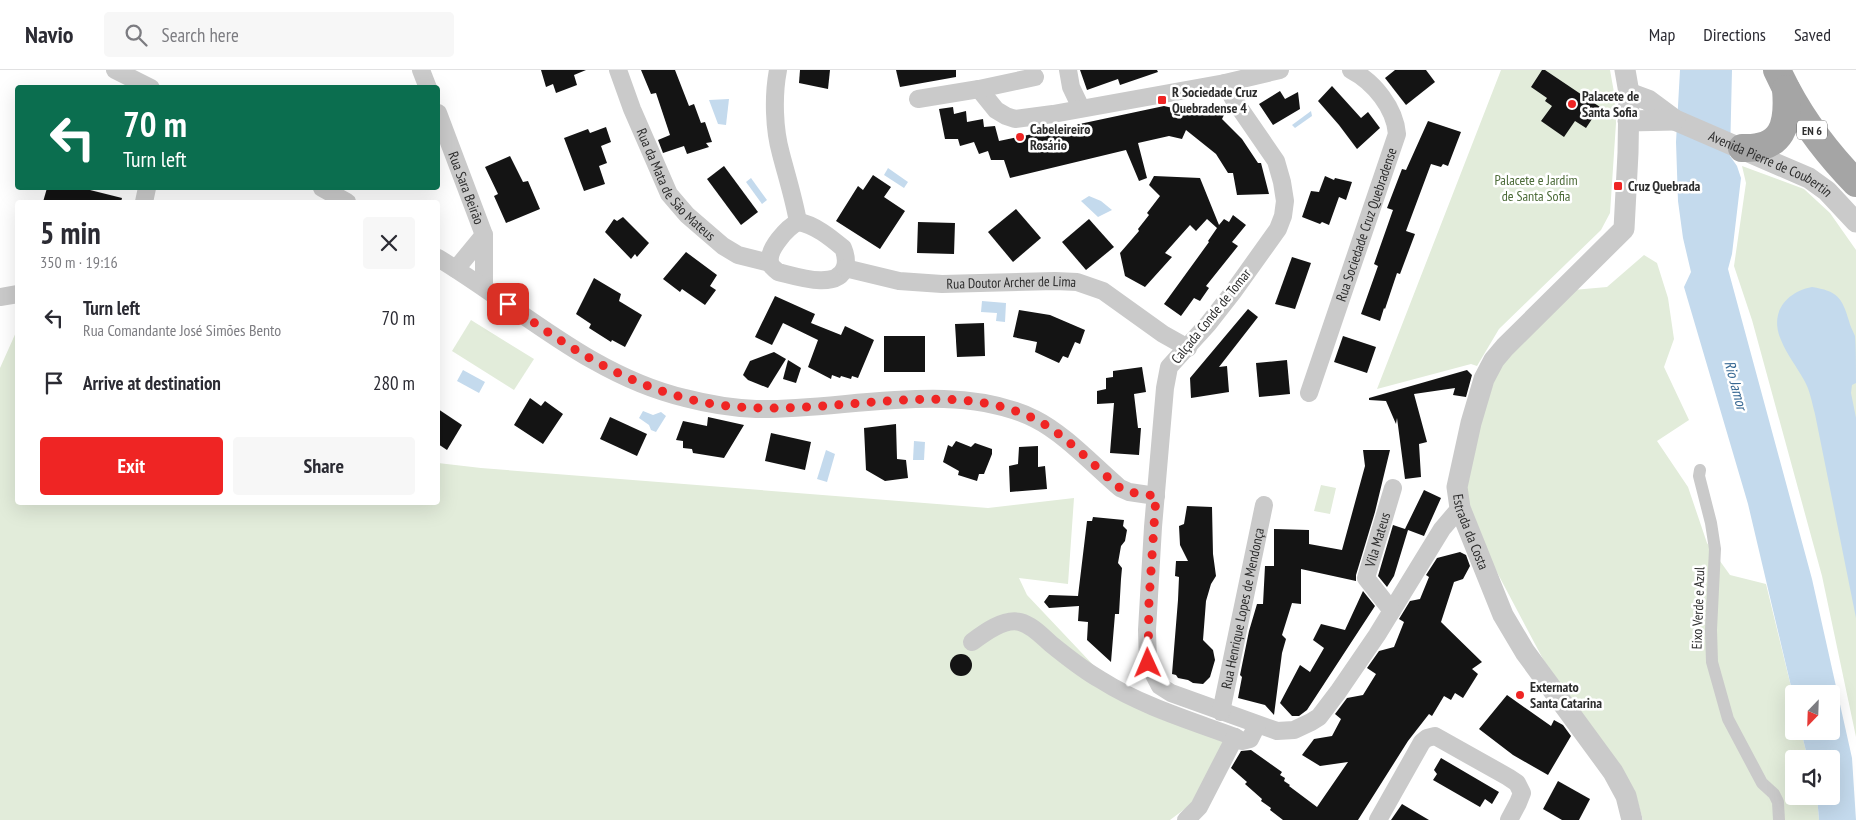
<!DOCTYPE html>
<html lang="en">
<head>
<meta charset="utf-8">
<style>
	:root { --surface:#fff; --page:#f7f7f7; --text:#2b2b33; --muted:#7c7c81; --line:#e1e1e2; --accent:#ef2524 }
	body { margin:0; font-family:"PT Sans Narrow",sans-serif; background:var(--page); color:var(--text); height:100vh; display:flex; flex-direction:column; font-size:19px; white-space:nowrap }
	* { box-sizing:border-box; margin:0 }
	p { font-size:16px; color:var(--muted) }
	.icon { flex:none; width:28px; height:28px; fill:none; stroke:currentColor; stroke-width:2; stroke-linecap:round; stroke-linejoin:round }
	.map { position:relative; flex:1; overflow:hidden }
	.panel { position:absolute; left:15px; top:130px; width:425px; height:305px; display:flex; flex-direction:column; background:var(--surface); border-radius:5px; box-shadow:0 5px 20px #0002 }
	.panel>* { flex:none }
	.top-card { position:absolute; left:15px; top:15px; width:425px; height:105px; border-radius:5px; box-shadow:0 5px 20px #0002; background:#0b6e4f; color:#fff; overflow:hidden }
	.needle { width:32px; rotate:203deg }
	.tools { position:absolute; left:1785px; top:615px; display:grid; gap:10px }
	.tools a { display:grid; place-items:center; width:55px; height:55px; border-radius:5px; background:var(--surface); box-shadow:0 5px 20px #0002; font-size:25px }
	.pin { position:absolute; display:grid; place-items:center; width:42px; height:42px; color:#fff; margin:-21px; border-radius:10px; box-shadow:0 2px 8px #0006 }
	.me { position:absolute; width:55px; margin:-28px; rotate:359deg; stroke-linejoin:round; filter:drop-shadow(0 0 4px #0008) }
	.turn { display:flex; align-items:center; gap:18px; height:105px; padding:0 25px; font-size:22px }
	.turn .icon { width:65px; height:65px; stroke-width:2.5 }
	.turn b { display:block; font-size:35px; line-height:42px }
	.round { display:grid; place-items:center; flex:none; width:52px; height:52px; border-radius:5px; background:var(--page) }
	.summary { display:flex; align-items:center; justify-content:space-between; height:85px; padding:0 25px }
	h1 { font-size:30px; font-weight:600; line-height:38px }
	.cta { display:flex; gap:10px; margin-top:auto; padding:10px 25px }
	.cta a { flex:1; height:58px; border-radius:5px; background:var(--accent); color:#fff; font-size:20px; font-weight:600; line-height:58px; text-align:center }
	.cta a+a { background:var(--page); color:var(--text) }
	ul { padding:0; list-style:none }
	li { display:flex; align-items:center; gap:15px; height:65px; padding:0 25px }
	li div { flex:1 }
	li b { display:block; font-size:19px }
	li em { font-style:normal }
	header { display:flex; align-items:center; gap:30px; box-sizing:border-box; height:70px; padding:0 25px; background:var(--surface); border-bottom:1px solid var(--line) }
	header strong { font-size:24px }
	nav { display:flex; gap:28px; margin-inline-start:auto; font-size:18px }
	.search { width:350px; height:45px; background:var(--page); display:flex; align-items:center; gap:12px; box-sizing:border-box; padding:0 18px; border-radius:5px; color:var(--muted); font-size:19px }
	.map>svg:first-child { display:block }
</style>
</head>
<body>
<header>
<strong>Navio</strong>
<div class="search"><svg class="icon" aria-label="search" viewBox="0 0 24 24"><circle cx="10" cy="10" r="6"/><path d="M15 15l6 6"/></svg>Search here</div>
<nav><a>Map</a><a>Directions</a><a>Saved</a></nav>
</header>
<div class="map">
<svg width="1856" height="750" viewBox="0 0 1856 750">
	<rect width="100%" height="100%" fill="#fff"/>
	<g fill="#e2ecda">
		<path d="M1501,0H1610L1615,28L1616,53L1610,143L1601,160L1499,259L1477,296L1471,294L1377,319Z"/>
		<path d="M1742,96L1804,119L1830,143L1856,180V667L1822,506L1752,250L1734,196L1746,113Z"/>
		<path d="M1644,185L1657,193L1668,228L1674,269L1664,297L1689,350L1657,371L1688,417L1707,473L1730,505L1766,514L1794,629V661H1801L1808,689H1794V726H1817L1819,750H1643L1634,719L1543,589L1490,489L1465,423L1482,337L1501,296L1573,220L1607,217Z"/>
		<path d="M471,250L534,289L514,320L452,281Z"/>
		<path d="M17,260L18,432H438V393L481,398L988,438L1074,428L1068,514L1019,508L1027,525L1131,635L1229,673L1190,735L1170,750H0V298Z"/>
		<path d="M1321,415L1336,418L1330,444L1314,441Z"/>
	</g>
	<g fill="#c4daed">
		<path d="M1680,0H1732L1730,86L1737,96L1741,108L1732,184L1728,199L1812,509L1852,688L1856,750H1819L1817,726H1831V689H1808L1801,661H1831V624H1794V629L1748,434L1684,217L1691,202L1683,168L1678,131L1676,72Z"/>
		<path d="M729,29L726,55L718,54L709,30Z"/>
		<path d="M1311,41L1312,46L1295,58L1292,55Z"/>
		<path d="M888,98L908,112L904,118L884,105Z"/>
		<path d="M751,108L767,130L762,134L746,112Z"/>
		<path d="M1089,126L1101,131L1112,140L1098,147L1081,131Z"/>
		<path d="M1812,217C1837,221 1842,227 1849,251C1850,256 1853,261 1855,266C1856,277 1856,301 1856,313L1852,315L1851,323L1856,348V548L1815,344C1812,333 1810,320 1804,310C1797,297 1787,285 1781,270C1769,243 1786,222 1812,217Z"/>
		<path d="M982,231L1006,233L1005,252L996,251L997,243L981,242Z"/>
		<path d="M463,300L485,312L479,323L457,311Z"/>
		<path d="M643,341L653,345L661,342L666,346L656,362L651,360L649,355L639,348Z"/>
		<path d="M914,371L925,372L924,390H913Z"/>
		<path d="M826,380L835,384L827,412L817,409Z"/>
	</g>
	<g fill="#141414">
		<path d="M541,0H586L574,5L577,15L556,23L553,14L546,17Z"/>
		<path d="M641,0H675L689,36L694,34L701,53L705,52L712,72L706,73L709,77L687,84L684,76L663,83L658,70L670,65L656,23L651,24Z"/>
		<path d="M800,0H830L828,19L799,13Z"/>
		<path d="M896,0H956V7L900,17Z"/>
		<path d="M1080,0H1157L1158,2L1120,15L1118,9L1087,20Z"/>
		<path d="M1395,0H1426L1435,12L1406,35L1385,8Z"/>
		<path d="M1542,0H1545L1600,37L1586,58L1575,51L1564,67L1541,51L1552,36L1545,31L1547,28L1531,17Z"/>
		<path d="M1332,16L1361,48L1368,42L1380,58L1357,79L1339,55L1318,31Z"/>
		<path d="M1280,21L1285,29L1298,22L1300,39L1273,55L1259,34Z"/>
		<path d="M1194,34L1224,45L1222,49L1242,69L1258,93H1261L1269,124L1237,125L1233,103H1228L1216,84L1186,60L1182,69L1169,66L1138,73L1147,108L1139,111L1126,80L1010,108L1004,90H991L988,81L979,84L974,72L960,76L958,69H945L939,39L953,37L954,44L966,41L967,52L983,49L984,57L995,56L999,71L1164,36L1190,42Z"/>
		<path d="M1428,51L1461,62L1448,96L1443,94L1441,97L1431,94L1406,161L1415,164L1400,204L1397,203L1385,239L1384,238L1380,251L1361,244L1378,196L1374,194L1393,140L1387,138L1402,99L1406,100Z"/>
		<path d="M606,57L611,72L601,76L607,93L599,96L605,114L584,121L564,68L588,59L590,63Z"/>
		<path d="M510,86L523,112L528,111L540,139L506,153L494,126L498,124L485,97Z"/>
		<path d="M724,96L758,142L741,155L707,109Z"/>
		<path d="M873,105L891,117L884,127L905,141L880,179L836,151L858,116L863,120Z"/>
		<path d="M1154,106L1200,108L1219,155L1224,149L1229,152L1233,145L1246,155L1232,172L1238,176L1206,216L1209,218L1200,231L1194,228L1181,246L1164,234L1209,172L1208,171L1217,158L1207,149L1196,161L1190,155L1165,183L1172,187L1145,217L1125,206L1120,183L1139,161L1138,159L1149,145L1147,143L1160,126L1149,115Z"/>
		<path d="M1325,106L1334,110L1335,108L1352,112L1346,130L1339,127L1329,155L1322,152L1320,154L1302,147L1311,121L1319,122Z"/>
		<path d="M47,118H82L122,128L121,132H43Z"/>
		<path d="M1016,139L1041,168L1013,192L988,162Z"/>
		<path d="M623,147L649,173L637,187L635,184L631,189L605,162L614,149L617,151Z"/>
		<path d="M1089,149L1114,177L1086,200L1062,172Z"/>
		<path d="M918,152L955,153L954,184L917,183Z"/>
		<path d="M686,182L717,205L710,216L716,220L705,235L682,219L680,222L663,209Z"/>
		<path d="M1292,187L1311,193L1295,239L1275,234Z"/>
		<path d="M594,208L621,224L619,231L642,245L625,277L612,270L611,272L589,258L591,254L576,244Z"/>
		<path d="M775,226L815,244L811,253L841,265L845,256L874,270L858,308L852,306L851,309L841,306L840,308L832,305L831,309L808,297L818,270L783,253L772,275L755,267Z"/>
		<path d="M1248,239L1258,247L1219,297L1227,296L1229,322L1191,328L1190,308Z"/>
		<path d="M1019,240L1050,245L1085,260L1080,274L1075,272L1068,288L1063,286L1059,293L1035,282L1037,272L1013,267Z"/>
		<path d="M984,253L985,286L957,287L955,254Z"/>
		<rect x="884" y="266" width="41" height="36"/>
		<path d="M1343,266L1376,277L1367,303L1334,292Z"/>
		<path d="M774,282L786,289L768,318L748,310L743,305L750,291Z"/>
		<path d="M788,290L801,298L796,313L783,309Z"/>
		<path d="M1287,290L1290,324L1259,327L1256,293Z"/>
		<path d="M1142,297L1146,322L1134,324L1138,358H1141L1139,385L1110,383L1114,333L1097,334V321L1106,319V308L1113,307V301Z"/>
		<path d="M1467,300L1472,305L1466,327L1453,325L1455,318L1414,324L1427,372L1419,374L1421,407L1405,409L1397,348L1396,354L1386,331L1369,330V328Z"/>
		<path d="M530,328L541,336L545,331L563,344L543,374L514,355Z"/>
		<path d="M438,339L462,355L447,380L438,374Z"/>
		<path d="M610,347L647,364L637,386L600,369Z"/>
		<path d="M708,347L744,355L724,388L693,383L692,379L683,378V371L676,370L683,351L707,356Z"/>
		<path d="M896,354L897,389L906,390L908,408L885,411L866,400L864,358Z"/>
		<path d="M771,363L811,372L805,400L765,391Z"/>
		<path d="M956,371L971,377L975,373L992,379V384L984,404H979L977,411L958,405L959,401L943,392L948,375L952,377Z"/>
		<path d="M1038,376V397L1045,396L1047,419L1010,422L1009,396L1018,394L1019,377Z"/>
		<path d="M1363,380H1390L1375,442L1356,505V511L1301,499V534L1292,533L1282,565L1286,569L1282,583L1274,645L1265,635L1238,628L1242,607L1240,605L1249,561L1257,534H1263L1265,496H1274V459L1309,460V474L1342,480L1365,396Z"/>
		<path d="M1424,420L1441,428L1424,466L1408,460L1394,506L1387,517L1378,506L1393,455L1405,459Z"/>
		<path d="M1187,436L1212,437L1213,484L1216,506L1211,514L1206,531L1203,570L1213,580L1215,590L1210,607L1203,614L1193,613L1188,610L1178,608L1176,605L1172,604L1178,530L1179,507L1175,506L1176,491H1188L1180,475L1179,456L1184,454Z"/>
		<path d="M1093,447L1124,450L1123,456L1127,460L1125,471L1121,476L1118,493L1122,498L1121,509L1119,544H1115L1111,592L1087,570L1088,552L1078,551L1079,536L1049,538L1044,532L1049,525L1078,526L1087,451H1092Z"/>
		<path d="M1460,482L1466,485L1470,496L1463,509L1454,512L1441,552L1482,592L1472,599L1478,604L1463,628L1455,623L1451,630L1444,626L1432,646L1429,644L1408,671L1358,750H1283L1270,740L1271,738L1261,731L1262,729L1245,714L1247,712L1231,698L1241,681L1251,680L1282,702L1280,705L1285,708L1284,711L1290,715L1289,716L1317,737L1348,692L1320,696L1302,685L1314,669L1332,666L1341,649L1335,644L1347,628L1363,625L1376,604L1367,598L1379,581L1394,577L1404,552L1399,549L1410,531L1420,529L1429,507L1426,505L1437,488Z"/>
		<path d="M1363,521L1375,536L1307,640L1299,646H1292L1280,633L1300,595L1310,602L1324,578L1313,570L1321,554L1345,560Z"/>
		<circle cx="961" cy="595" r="11"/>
		<path d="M1507,625L1551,656L1554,650L1563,655L1571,666L1548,705L1513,685L1479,659Z"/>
		<path d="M1441,688L1499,722L1492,734L1485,729L1480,737L1433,710L1437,704L1434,700Z"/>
		<path d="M1558,711L1590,729L1579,750H1562L1543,739Z"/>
		<path d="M1402,734L1429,750H1391Z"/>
	</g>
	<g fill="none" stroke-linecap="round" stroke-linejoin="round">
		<path stroke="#cacaca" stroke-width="12" d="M1700,400L1699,406L1711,453L1715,479L1711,560L1712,592L1728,649L1762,713L1774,724L1778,732L1779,750"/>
		<g stroke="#cacaca" stroke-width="18">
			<path d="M115,0L151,18"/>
			<path d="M421,0L428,18"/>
			<path id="s1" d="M618,0L632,39L669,124L687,145L723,176L738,185L770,193"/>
			<path d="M778,0C773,26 774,59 781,84C787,107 794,129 798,152"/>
			<path d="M1068,0L1071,17L1081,38"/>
			<path d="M1225,13L1234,30L1276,91L1282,112L1285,131L1283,146L1278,159L1233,222L1208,254L1169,297L1165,318L1153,457L1147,560L1148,593L1160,616L1171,623L1277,661L1294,660L1311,652L1319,647L1338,622L1377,565L1442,459L1460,438"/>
			<path d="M979,19L996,40L1006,46L1015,49L1053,44L1225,13L1280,0"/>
			<path d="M918,29L979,19L1035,7"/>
			<path id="s2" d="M438,43L484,165V217"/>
			<path d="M322,118L347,132"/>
			<path d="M144,132L147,118"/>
			<path d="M798,152C814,154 831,168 843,178C846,185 847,190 845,197C838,221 795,206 778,202C775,199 771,197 770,193C767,179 788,157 798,152Z"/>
			<path d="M438,188C518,236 591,306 685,328C708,334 732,338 756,339C843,341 955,309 1035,349C1065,364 1094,396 1120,418L1129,422L1156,426"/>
			<path id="s3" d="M845,198L899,211L942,214L1055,211L1077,212L1103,221L1163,264L1188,278"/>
			<path d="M456,199L484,165"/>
			<path d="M0,227L18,224"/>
			<path id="s4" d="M1309,323L1397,64C1395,38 1374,12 1351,0"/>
			<path id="s5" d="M1392,541L1366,508L1393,418"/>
			<path d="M972,572C984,563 1004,548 1020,552C1032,555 1042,566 1051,574C1067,587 1083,600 1101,610C1142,636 1189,650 1235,667"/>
			<path id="s6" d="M1221,642L1264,435"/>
			<path d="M1186,750L1199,737L1235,667L1242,671L1250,669L1257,655"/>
			<path d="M1378,750L1422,672L1427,668L1435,666L1508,707L1517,713L1522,723L1518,733L1509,750"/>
		</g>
		<g stroke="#cacaca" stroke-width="21">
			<path id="s7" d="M1625,0L1629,23L1628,83L1624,159L1505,277L1494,290L1484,309L1471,353L1457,417L1460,438L1503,545L1525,582L1613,702L1626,726L1632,750"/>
			<path id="s8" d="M1629,23L1648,30L1675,50L1809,108L1827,121L1856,152"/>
			<path d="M1628,51L1675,50"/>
		</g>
		<g stroke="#a5a5a5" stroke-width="28">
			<path d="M1777,0C1796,42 1824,80 1856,113"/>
			<path d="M1742,78C1783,80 1789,55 1786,19"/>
		</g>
	</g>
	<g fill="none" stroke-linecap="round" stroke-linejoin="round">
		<path stroke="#ef2524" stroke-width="9" stroke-dasharray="0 16.2" d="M508,234C571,280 635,321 713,334C771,343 829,335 887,331C937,328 988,326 1035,349C1065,364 1094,396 1120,418L1129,422L1156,426L1149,531L1148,593"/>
	</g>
	<g fill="#ef2524" stroke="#fff" stroke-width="2">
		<rect x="1157" y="25" width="10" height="10" rx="2.5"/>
		<circle cx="1572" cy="34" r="5"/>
		<circle cx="1020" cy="67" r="5"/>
		<rect x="1613" y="111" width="10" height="10" rx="2.5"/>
		<circle cx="1520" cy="625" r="5"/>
	</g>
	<g text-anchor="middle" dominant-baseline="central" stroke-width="5" stroke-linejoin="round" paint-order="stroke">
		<rect fill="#fff" stroke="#6c6c6c" stroke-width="1" x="1797" y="50.5" width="30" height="19" rx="4"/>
		<g font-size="12" font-weight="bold" fill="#2d2d2d">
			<text x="1812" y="60">EN 6</text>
		</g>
		<g font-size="14" font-weight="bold" fill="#2d2d2d" stroke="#fff" text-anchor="start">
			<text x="1172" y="22">R Sociedade Cruz<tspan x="1172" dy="16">Quebradense 4</tspan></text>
			<text x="1582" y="26">Palacete de<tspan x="1582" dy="16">Santa Sofia</tspan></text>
			<text x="1030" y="59">Cabeleireiro<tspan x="1030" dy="16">Rosário</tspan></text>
			<text x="1628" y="116">Cruz Quebrada</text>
			<text x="1530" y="617">Externato<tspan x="1530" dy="16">Santa Catarina</tspan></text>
		</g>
		<g font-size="14" fill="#2d2d2d" stroke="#fff">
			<text stroke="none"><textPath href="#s8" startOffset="159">Avenida Pierre de Coubertin</textPath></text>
			<text stroke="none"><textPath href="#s1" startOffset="130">Rua da Mata de São Mateus</textPath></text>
			<text stroke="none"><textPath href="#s2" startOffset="80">Rua Sara Beirão</textPath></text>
			<text stroke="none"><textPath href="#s4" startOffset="178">Rua Sociedade Cruz Quebradense</textPath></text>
			<text stroke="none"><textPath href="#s3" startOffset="168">Rua Doutor Archer de Lima</textPath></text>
			<text transform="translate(1211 246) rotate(-51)">Calçada Conde de Tomar</text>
			<text stroke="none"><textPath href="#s7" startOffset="524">Estrada da Costa</textPath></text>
			<text stroke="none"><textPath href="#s5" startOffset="82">Vila Mateus</textPath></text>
			<text stroke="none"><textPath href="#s6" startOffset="106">Rua Henrique Lopes de Mendonça</textPath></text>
			<text transform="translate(1698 538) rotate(-88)">Eixo Verde e Azul</text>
		</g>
		<g font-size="14" fill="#4c6b38" stroke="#fff">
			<text x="1536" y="110">Palacete e Jardim<tspan x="1536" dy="16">de Santa Sofia</tspan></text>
		</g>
		<g font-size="15" font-style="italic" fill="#376893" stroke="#fff">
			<text transform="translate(1736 315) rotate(75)">Rio Jamor</text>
		</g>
	</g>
</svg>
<div class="tools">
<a><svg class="needle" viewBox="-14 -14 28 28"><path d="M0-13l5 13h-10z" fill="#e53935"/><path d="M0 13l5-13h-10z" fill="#7c7c81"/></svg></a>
<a><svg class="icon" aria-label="sound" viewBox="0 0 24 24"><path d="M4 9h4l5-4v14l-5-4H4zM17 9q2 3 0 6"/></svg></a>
</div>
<div class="pin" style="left:508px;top:234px;background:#d93025"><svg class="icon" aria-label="arrive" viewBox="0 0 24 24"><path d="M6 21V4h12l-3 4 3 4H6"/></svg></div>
<svg class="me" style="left:1148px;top:593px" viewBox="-20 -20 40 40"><path d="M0-17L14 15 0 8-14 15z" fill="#ef2524" stroke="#fff" stroke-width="4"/></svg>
<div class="top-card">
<div class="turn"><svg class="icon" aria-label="left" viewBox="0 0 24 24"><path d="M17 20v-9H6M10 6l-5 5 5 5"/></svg><div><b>70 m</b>Turn left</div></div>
</div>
<section class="panel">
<div class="summary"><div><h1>5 min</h1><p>350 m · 19:16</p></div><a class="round"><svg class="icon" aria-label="close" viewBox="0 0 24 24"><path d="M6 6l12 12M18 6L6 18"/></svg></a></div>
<ul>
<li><svg class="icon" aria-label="left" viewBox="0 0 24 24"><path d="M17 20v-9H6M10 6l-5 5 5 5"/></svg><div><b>Turn left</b><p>Rua Comandante José Simões Bento</p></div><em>70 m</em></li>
<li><svg class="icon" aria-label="arrive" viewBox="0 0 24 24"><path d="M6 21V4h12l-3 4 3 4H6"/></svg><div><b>Arrive at destination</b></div><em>280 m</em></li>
</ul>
<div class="cta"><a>Exit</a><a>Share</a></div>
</section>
</div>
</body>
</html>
